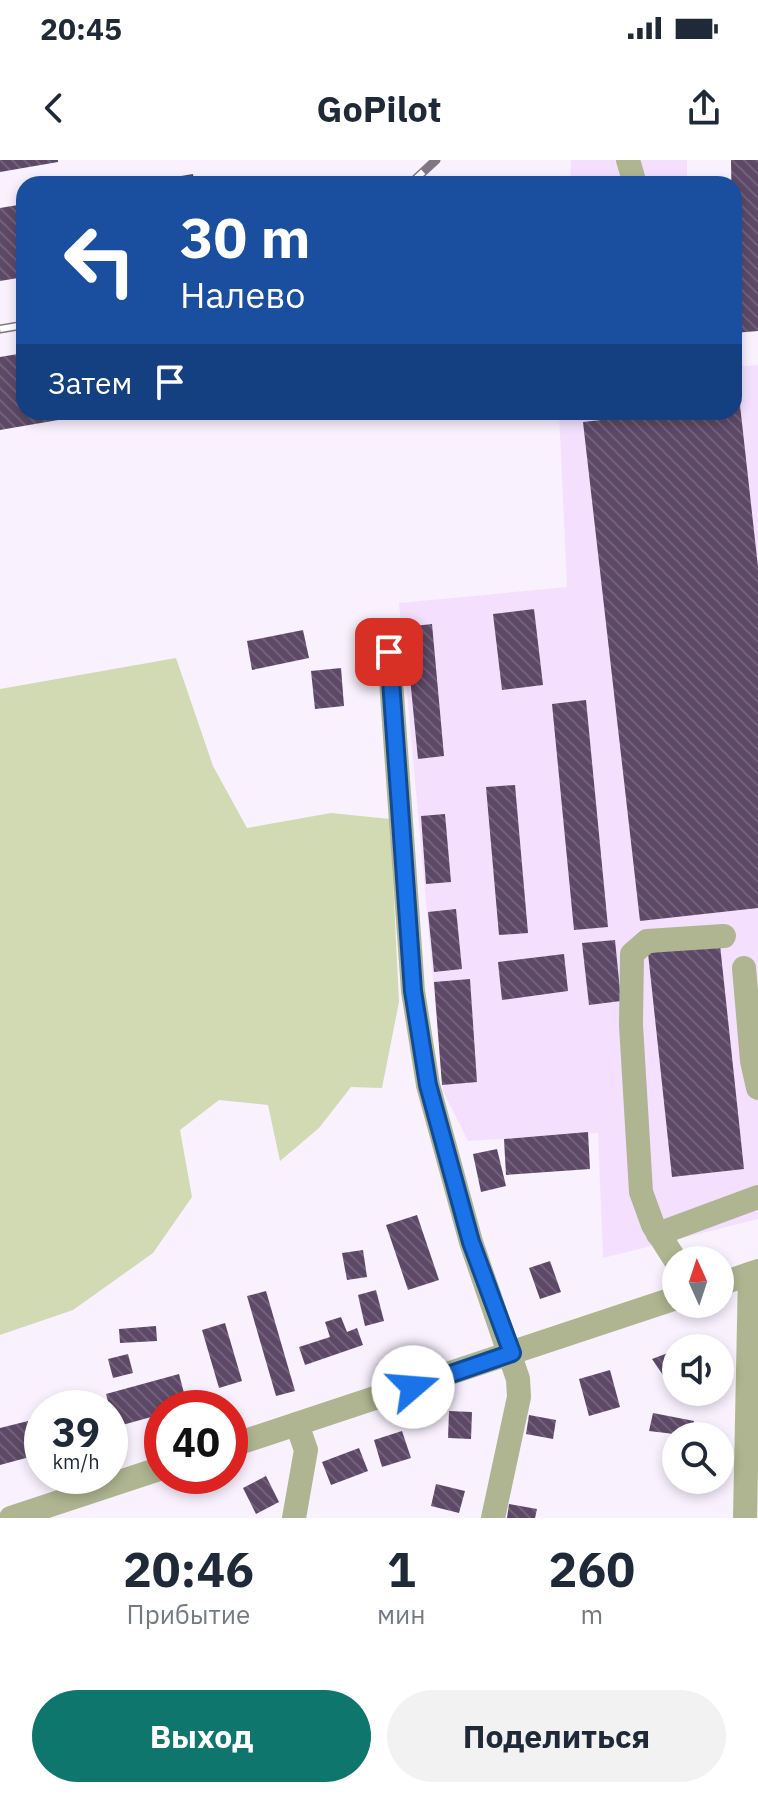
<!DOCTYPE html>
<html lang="ru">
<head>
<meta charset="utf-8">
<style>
	:root { --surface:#fff; --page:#f2f2f3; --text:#1f2937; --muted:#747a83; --accent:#0f766e }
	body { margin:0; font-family:"IBM Plex Sans",sans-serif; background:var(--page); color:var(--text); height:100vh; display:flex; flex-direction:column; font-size:30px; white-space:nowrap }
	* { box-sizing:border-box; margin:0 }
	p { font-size:26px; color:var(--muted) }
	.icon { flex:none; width:44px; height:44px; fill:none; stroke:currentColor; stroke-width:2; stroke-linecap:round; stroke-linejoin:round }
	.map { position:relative; height:1358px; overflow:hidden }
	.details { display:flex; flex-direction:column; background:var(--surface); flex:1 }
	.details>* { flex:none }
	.guide { position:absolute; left:16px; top:16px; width:726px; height:244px; border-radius:24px; box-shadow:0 4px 12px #0003; background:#1a4fa0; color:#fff; overflow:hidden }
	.needle { width:52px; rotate:357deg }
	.controls { position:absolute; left:662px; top:1086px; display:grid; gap:16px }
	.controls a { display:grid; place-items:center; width:72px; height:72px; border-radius:50%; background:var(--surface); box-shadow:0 4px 12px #0003; font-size:40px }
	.speed { position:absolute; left:24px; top:1230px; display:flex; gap:16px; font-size:40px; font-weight:700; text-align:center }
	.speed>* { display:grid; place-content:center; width:104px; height:104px; border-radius:50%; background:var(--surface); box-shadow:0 4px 12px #0003; line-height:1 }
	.speed small { font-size:20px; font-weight:400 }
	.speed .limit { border:12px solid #d22; background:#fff; color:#111 }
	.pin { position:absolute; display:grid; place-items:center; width:68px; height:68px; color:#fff; margin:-34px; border-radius:16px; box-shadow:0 4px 12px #0006 }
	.me { position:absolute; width:88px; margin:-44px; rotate:72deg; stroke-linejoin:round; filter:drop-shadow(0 0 6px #0008) }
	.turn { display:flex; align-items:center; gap:28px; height:168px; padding:0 32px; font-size:36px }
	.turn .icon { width:104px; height:104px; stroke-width:2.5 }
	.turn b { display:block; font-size:56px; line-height:68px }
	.then { display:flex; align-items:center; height:76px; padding:0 32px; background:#0003; gap:16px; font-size:30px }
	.eta { display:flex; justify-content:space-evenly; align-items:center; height:136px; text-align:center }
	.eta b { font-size:48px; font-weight:700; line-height:56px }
	.button { display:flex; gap:16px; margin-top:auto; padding:16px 32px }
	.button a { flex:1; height:92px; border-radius:48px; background:var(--accent); color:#fff; font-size:32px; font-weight:700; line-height:92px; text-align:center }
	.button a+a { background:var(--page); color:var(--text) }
	.status { display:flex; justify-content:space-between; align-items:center; height:56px; padding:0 40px; background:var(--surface); direction:ltr }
	.status svg { height:22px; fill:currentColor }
	header { display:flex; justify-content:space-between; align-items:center; height:104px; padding:0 32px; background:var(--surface); font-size:36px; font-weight:700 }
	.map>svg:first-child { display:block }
</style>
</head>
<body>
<div class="status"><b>20:45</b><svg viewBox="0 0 49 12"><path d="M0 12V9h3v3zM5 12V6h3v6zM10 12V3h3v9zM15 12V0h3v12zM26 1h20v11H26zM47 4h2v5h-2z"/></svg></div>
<header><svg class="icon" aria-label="back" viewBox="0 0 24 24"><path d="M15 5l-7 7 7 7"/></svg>GoPilot<svg class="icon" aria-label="share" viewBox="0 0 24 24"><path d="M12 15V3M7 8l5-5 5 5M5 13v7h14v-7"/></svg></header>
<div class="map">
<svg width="758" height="1358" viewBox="0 0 758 1358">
	<defs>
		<pattern id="building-back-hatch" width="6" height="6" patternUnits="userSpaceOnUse" patternTransform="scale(2)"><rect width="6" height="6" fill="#5d4967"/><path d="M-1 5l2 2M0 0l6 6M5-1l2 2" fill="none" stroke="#71617a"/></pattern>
	</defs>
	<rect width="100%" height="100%" fill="#f9f1fe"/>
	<g fill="#f4e0fe">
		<path d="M571,0H687V24H570Z"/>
		<path d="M734,197L744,206L758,205V1059L603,1098L598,973L468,981L443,931L399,443L567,427L559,252H734Z"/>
	</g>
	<path fill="#d2dab4" d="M176,498L213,606L247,668L331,653L390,659L399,842L382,928L351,927L319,968L280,1001L268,945L219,940L180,970L192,1037L153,1093L73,1150L0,1175V529Z"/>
	<g fill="url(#building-back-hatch)">
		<path d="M0,0H58V2L0,12Z"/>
		<path d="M731,0H758V171L734,173Z"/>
		<path d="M193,14L195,24H144V22Z"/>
		<rect x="582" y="17" width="36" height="7"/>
		<path d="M24,44V117L0,121V48Z"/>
		<path d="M24,193V252L93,254L0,270V197Z"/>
		<path d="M734,245H740L758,407V748L640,761L583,262L674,252H734Z"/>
		<path d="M534,449L543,525L502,530L493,454Z"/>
		<path d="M432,464L444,596L418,599L405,467Z"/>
		<path d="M303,470L309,498L252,510L247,481Z"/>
		<path d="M341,508L344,546L315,549L311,511Z"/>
		<path d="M586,540L608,767L574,770L552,544Z"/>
		<path d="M515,625L528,773L499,775L486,627Z"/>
		<path d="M445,654L451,722L426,724L421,656Z"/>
		<path d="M456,749L462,809L434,812L428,752Z"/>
		<path d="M615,780L621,841L589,845L582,783Z"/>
		<path d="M720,785L744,1009L672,1017L648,793Z"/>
		<path d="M564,794L568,831L502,840L498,802Z"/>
		<path d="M470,819L477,922L442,925L434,822Z"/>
		<path d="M588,972L590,1009L506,1015L504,979Z"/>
		<path d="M497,989L506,1026L481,1032L473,994Z"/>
		<path d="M417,1055L439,1120L408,1130L386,1065Z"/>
		<path d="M363,1090L367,1117L347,1120L342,1093Z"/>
		<path d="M550,1101L561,1132L540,1139L529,1108Z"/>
		<path d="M376,1130L384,1161L365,1166L358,1135Z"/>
		<path d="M266,1131L295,1231L276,1236L247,1136Z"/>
		<path d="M341,1157L347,1172L357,1168L363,1185L305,1205L299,1187L330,1177L325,1162Z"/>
		<path d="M225,1163L242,1221L219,1228L202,1170Z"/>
		<path d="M156,1166L157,1181L120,1183L119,1169Z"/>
		<path d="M711,1178L715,1188H685Z"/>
		<path d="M676,1190V1222L669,1224L652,1199Z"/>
		<path d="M128,1194L133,1213L113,1218L108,1199Z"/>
		<path d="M610,1210L620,1247L589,1256L579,1219Z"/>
		<path d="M179,1214L188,1248H162V1254L115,1267L106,1234Z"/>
		<path d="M449,1251L472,1252L471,1279L448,1278Z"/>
		<path d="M653,1253L694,1261L691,1276L649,1271Z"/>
		<path d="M529,1255L556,1260L553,1279L526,1274Z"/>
		<path d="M28,1261L37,1295L0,1305V1268Z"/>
		<path d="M402,1271L411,1298L382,1307L374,1280Z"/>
		<path d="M359,1288L368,1311L331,1325L322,1302Z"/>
		<path d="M266,1316L279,1342L256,1354L243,1328Z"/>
		<path d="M684,1320H710V1332L684,1331Z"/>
		<path d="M436,1324L465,1331L459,1353L431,1346Z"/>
		<path d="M509,1344L537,1349L535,1358H507Z"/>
	</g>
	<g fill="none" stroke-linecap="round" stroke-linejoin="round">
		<g stroke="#aeb590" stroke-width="24">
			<path d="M628,0L635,24"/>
			<path d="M389,492L413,831L428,925L471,1082L518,1219L519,1237L493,1358"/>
			<path d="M744,808L752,901L758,928"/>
			<path d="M658,1074L758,1037"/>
			<path d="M676,1101L653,1065L641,1032L631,865L632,794L647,781L724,776"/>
			<path d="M720,1124L758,1111"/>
			<path d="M230,1286L676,1138"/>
			<path d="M11,1358L162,1308"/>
			<path d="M294,1358L306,1290L297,1264"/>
			<path d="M745,1358L750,1114"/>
		</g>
		<g stroke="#7f7783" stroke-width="9">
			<g id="rail">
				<path d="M410,24L436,0"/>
				<path d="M0,169L24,165"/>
			</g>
		</g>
		<use href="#rail" stroke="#fff" stroke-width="6" stroke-dasharray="18" stroke-linecap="butt"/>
	</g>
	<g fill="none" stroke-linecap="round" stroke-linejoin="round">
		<g stroke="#114b97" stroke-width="20">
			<path id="route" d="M389,492L413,831L428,925L471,1082L512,1193L413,1227"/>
		</g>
		<use href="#route" stroke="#1a73e8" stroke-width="14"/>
	</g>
</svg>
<div class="controls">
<a><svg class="needle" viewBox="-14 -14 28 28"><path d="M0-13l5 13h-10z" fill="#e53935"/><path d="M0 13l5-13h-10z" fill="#747a83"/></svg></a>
<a><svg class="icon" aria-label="sound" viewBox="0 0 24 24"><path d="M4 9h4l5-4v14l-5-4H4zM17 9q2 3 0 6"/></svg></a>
<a><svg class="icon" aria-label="search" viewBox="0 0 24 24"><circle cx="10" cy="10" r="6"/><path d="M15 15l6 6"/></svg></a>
</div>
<div class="speed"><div>39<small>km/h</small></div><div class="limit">40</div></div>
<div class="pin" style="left:389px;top:492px;background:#d93025"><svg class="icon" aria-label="arrive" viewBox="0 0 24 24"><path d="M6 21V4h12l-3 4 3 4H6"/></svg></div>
<svg class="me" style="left:413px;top:1227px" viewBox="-20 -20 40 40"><circle r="19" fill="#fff"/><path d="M0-13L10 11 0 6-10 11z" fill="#1a73e8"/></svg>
<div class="guide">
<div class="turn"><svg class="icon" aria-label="left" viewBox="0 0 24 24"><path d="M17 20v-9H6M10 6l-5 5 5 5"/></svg><div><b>30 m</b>Налево</div></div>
<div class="then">Затем<svg class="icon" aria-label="arrive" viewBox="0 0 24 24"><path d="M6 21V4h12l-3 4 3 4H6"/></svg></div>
</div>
</div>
<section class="details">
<div class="eta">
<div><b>20:46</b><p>Прибытие</p></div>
<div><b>1</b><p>мин</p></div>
<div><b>260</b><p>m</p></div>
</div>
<div class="button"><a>Выход</a><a>Поделиться</a></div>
</section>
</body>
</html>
